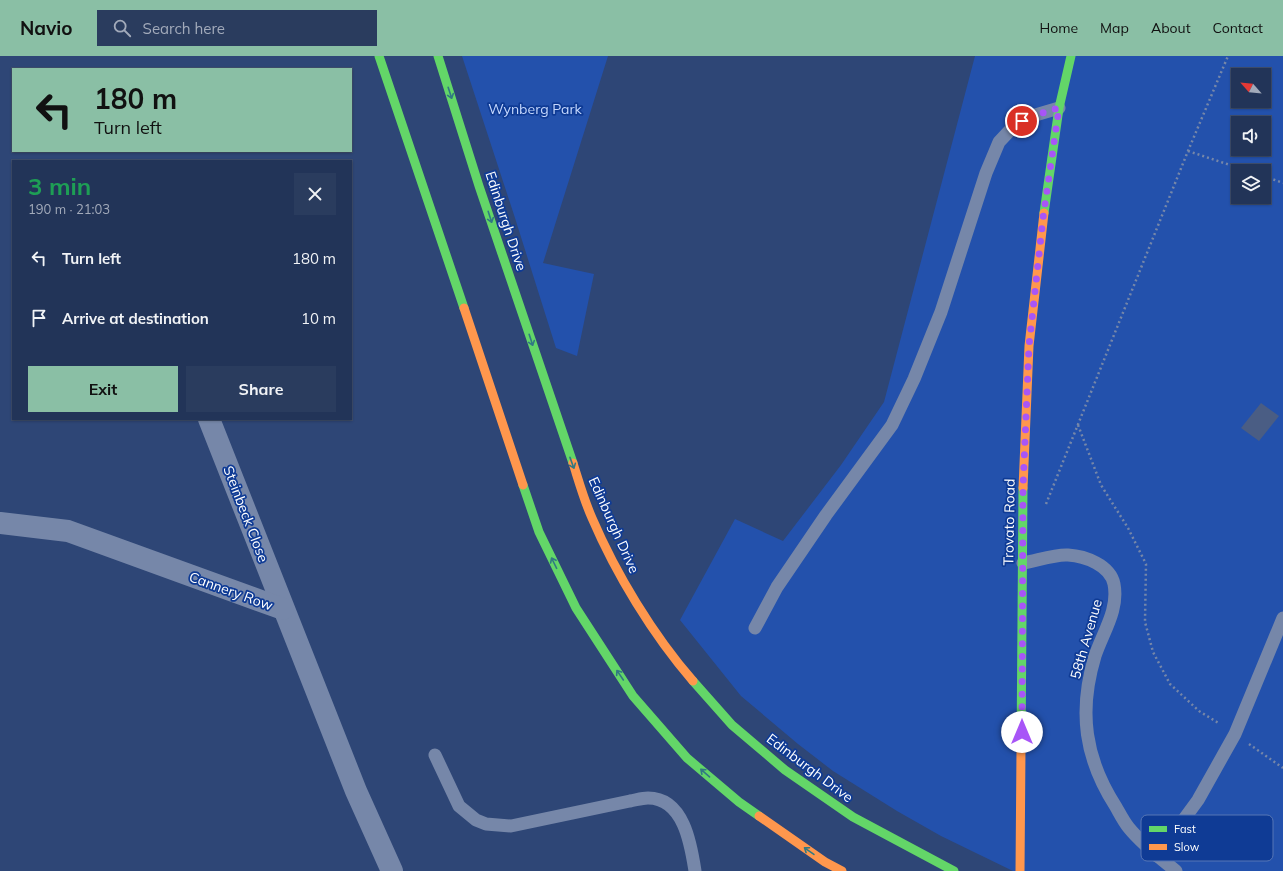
<!DOCTYPE html>
<html lang="en">
<head>
<meta charset="utf-8">
<style>
	:root { --surface:#223458; --page:#2a3c5e; --text:#f1f3f6; --muted:#a2aaba; --line:#3f4f6e; --accent:#8abfa5 }
	body { margin:0; font-family:Mulish,sans-serif; background:var(--page); color:var(--text); height:100vh; display:flex; flex-direction:column; font-size:15px; white-space:nowrap }
	* { box-sizing:border-box; margin:0 }
	p { font-size:13px; color:var(--muted) }
	.icon { flex:none; width:22px; height:22px; fill:none; stroke:currentColor; stroke-width:2; stroke-linecap:round; stroke-linejoin:round }
	.map { position:relative; flex:1; overflow:hidden }
	.panel { position:absolute; left:12px; top:104px; width:340px; height:260px; display:flex; flex-direction:column; background:var(--surface); border-radius:0px; box-shadow:0 1px 3px #0004,0 0 0 1px var(--line) }
	.panel>* { flex:none }
	.banner { position:absolute; left:12px; top:12px; width:340px; height:84px; border-radius:0px; box-shadow:0 1px 3px #0004,0 0 0 1px var(--line); background:#8abfa5; color:#111; overflow:hidden }
	.needle { width:26px; rotate:297deg }
	.buttons { position:absolute; left:1231px; top:12px; display:grid; gap:8px }
	.buttons a { display:grid; place-items:center; width:40px; height:40px; border-radius:0px; background:var(--surface); box-shadow:0 1px 3px #0004,0 0 0 1px var(--line); font-size:20px }
	.pin { position:absolute; display:grid; place-items:center; width:34px; height:34px; color:#fff; margin:-17px; border:2px solid #fff; border-radius:50%; box-shadow:0 1px 4px #0007 }
	.me { position:absolute; width:44px; margin:-22px; rotate:0deg; stroke-linejoin:round; filter:drop-shadow(0 0 3px #0008) }
	.turn { display:flex; align-items:center; gap:14px; height:84px; padding:0 16px; font-size:18px }
	.turn .icon { width:52px; height:52px; stroke-width:2.5 }
	.turn b { display:block; font-size:28px; line-height:34px }
	.round { display:grid; place-items:center; flex:none; width:42px; height:42px; border-radius:0px; background:var(--page) }
	.summary { display:flex; align-items:center; justify-content:space-between; height:68px; padding:0 16px }
	h1 { font-size:24px; font-weight:700; line-height:30px; color:#1e9e55 }
	.cta { display:flex; gap:8px; margin-top:auto; padding:8px 16px }
	.cta a { flex:1; height:46px; border-radius:0px; background:var(--accent); color:#111; font-size:16px; font-weight:700; line-height:46px; text-align:center }
	.cta a+a { background:var(--page); color:var(--text) }
	ul { padding:0; list-style:none }
	li { display:flex; align-items:center; gap:12px; height:60px; padding:0 16px }
	li div { flex:1 }
	li b { display:block; font-size:15px }
	li em { font-style:normal }
	header { display:flex; align-items:center; gap:24px; box-sizing:border-box; height:56px; padding:0 20px; background:var(--accent); color:#111 }
	header strong { font-size:19px }
	nav { display:flex; gap:22px; margin-inline-start:auto; font-size:14px }
	.search { width:280px; height:36px; background:var(--page); display:flex; align-items:center; gap:10px; box-sizing:border-box; padding:0 14px; border-radius:0px; color:var(--muted); font-size:15px }
	.map>svg:first-child { display:block }
</style>
</head>
<body>
<header>
<strong>Navio</strong>
<div class="search"><svg class="icon" aria-label="search" viewBox="0 0 24 24"><circle cx="10" cy="10" r="6"/><path d="M15 15l6 6"/></svg>Search here</div>
<nav><a>Home</a><a>Map</a><a>About</a><a>Contact</a></nav>
</header>
<div class="map">
<svg width="1283" height="815" viewBox="0 0 1283 815">
	<rect width="100%" height="100%" fill="#2e4676"/>
	<g fill="#2351ac" fill-rule="evenodd">
		<path d="M462,0H608L543,207L594,218L577,300L556,292L515,162Z"/>
		<path d="M975,0H1283V815H1013L941,780L897,755L833,715L798,688L741,640L680,564L735,463L783,485L841,409L884,346ZM1238,19H1264V45H1238ZM1238,67H1264V93H1238ZM1238,115H1264V141H1238Z"/>
	</g>
	<path fill="#4a5d84" d="M1261,347L1279,360L1259,385L1241,372Z"/>
	<g fill="none" stroke-linecap="round" stroke-linejoin="round">
		<g stroke="#7687a9" stroke-width="2.5" stroke-dasharray="2 3" stroke-linecap="butt">
			<path d="M1188,95L1248,115"/>
			<path d="M1264,120L1283,127"/>
			<path d="M1078,369L1101,429L1128,472L1146,508L1145,566L1153,596L1170,628L1199,655L1220,668"/>
			<path d="M1046,448L1188,95L1228,0"/>
			<path d="M1249,688L1283,712"/>
		</g>
		<g stroke="#7687a9" stroke-width="13">
			<path d="M1023,507C1036,505 1055,498 1068,499C1085,500 1110,509 1114,528C1119,554 1103,576 1095,600C1078,656 1085,703 1116,751C1120,758 1124,766 1129,772C1142,788 1160,802 1176,815"/>
			<path d="M755,572L777,531L826,459L892,369L914,323L941,256L986,117L999,86L1013,71L1032,60L1059,52"/>
			<path d="M435,699L459,750L476,764L486,768L511,770L630,745C636,744 642,742 648,742C684,742 691,789 695,815"/>
			<path d="M1157,800L1198,744L1235,678L1283,562"/>
		</g>
		<g stroke="#7687a9" stroke-width="22">
			<path d="M209,363L356,735L392,815"/>
			<path d="M0,467L68,475L283,553"/>
		</g>
		<g stroke="#63d668" stroke-width="9">
			<path d="M379,0L464,252"/>
			<path d="M438,0L479,130L573,407"/>
			<path d="M1044,157L1059,52L1071,0"/>
			<path d="M523,429L539,476L576,552L633,640L687,702L739,746L759,760"/>
			<path d="M693,625L732,669L785,714L853,761L954,815"/>
			<path d="M1021,693L1023,432"/>
		</g>
		<g stroke="#ff974d" stroke-width="9">
			<path d="M464,252L523,429"/>
			<path d="M573,407C579,426 584,444 592,462C616,518 653,579 693,625"/>
			<path d="M1023,432L1029,290L1044,157"/>
			<path d="M759,760L825,806L842,815"/>
			<path d="M1020,815L1021,693"/>
		</g>
	</g>
	<defs><path id="oneway-shaft" d="M-6 0H5M1.5-3L5.5 0L1.5 3" fill="none" stroke-width="1.6" stroke-linecap="round" stroke-linejoin="round"/></defs>
	<g stroke="#317983">
		<use href="#oneway-shaft" transform="translate(450 37) rotate(72)"/>
		<use href="#oneway-shaft" transform="translate(490 161) rotate(72)"/>
		<use href="#oneway-shaft" transform="translate(531 284) rotate(72)"/>
		<use href="#oneway-shaft" transform="translate(572 407) rotate(70)"/>
		<use href="#oneway-shaft" transform="translate(554 507) rotate(-116)"/>
		<use href="#oneway-shaft" transform="translate(620 619) rotate(-124)"/>
		<use href="#oneway-shaft" transform="translate(705 717) rotate(-139)"/>
		<use href="#oneway-shaft" transform="translate(809 795) rotate(-145)"/>
	</g>
	<g fill="none" stroke-linecap="round" stroke-linejoin="round">
		<path stroke="#a855f7" stroke-width="7" stroke-dasharray="0 12.6" d="M1022,676L1023,431L1029,290L1043,162L1059,52L1032,60L1022,65"/>
	</g>
	<g text-anchor="middle" dominant-baseline="central" stroke-width="3.5" stroke-linejoin="round" paint-order="stroke">
		<g font-size="14" fill="#c5d8fe" stroke="#0f3b95">
			<text x="535" y="53">Wynberg Park</text>
		</g>
		<g font-size="14" fill="#fff" stroke="#0f3b95">
			<text transform="translate(506 165) rotate(72)">Edinburgh Drive</text>
			<text transform="translate(246 458) rotate(69)">Steinbeck Close</text>
			<text transform="translate(1009 466) rotate(-89)">Trovato Road</text>
			<text transform="translate(614 469) rotate(66)">Edinburgh Drive</text>
			<text transform="translate(231 535) rotate(20)">Cannery Row</text>
			<text transform="translate(1086 583) rotate(-74)">58th Avenue</text>
			<text transform="translate(810 712) rotate(37)">Edinburgh Drive</text>
		</g>
	</g>
	<rect x="1141" y="759" width="132" height="46" rx="6" fill="#0f3b95" stroke="#5776b5" stroke-width="1"/>
	<rect x="1149" y="770" width="18" height="6" fill="#63d668"/>
	<rect x="1149" y="788" width="18" height="6" fill="#ff974d"/>
	<g font-size="11" fill="#fff">
		<text x="1174" y="777">Fast</text>
		<text x="1174" y="795">Slow</text>
	</g>
</svg>
<div class="buttons">
<a><svg class="needle" viewBox="-14 -14 28 28"><path d="M0-13l5 13h-10z" fill="#e53935"/><path d="M0 13l5-13h-10z" fill="#a2aaba"/></svg></a>
<a><svg class="icon" aria-label="sound" viewBox="0 0 24 24"><path d="M4 9h4l5-4v14l-5-4H4zM17 9q2 3 0 6"/></svg></a>
<a><svg class="icon" aria-label="layers" viewBox="0 0 24 24"><path d="M12 4l9 5-9 5-9-5zM3 14l9 5 9-5"/></svg></a>
</div>
<div class="pin" style="left:1022px;top:65px;background:#d93025"><svg class="icon" aria-label="arrive" viewBox="0 0 24 24"><path d="M6 21V4h12l-3 4 3 4H6"/></svg></div>
<svg class="me" style="left:1022px;top:676px" viewBox="-20 -20 40 40"><circle r="19" fill="#fff"/><path d="M0-13L10 11 0 6-10 11z" fill="#a855f7"/></svg>
<div class="banner">
<div class="turn"><svg class="icon" aria-label="left" viewBox="0 0 24 24"><path d="M17 20v-9H6M10 6l-5 5 5 5"/></svg><div><b>180 m</b>Turn left</div></div>
</div>
<section class="panel">
<div class="summary"><div><h1>3 min</h1><p>190 m · 21:03</p></div><a class="round"><svg class="icon" aria-label="close" viewBox="0 0 24 24"><path d="M6 6l12 12M18 6L6 18"/></svg></a></div>
<ul>
<li><svg class="icon" aria-label="left" viewBox="0 0 24 24"><path d="M17 20v-9H6M10 6l-5 5 5 5"/></svg><div><b>Turn left</b></div><em>180 m</em></li>
<li><svg class="icon" aria-label="arrive" viewBox="0 0 24 24"><path d="M6 21V4h12l-3 4 3 4H6"/></svg><div><b>Arrive at destination</b></div><em>10 m</em></li>
</ul>
<div class="cta"><a>Exit</a><a>Share</a></div>
</section>
</div>
</body>
</html>
